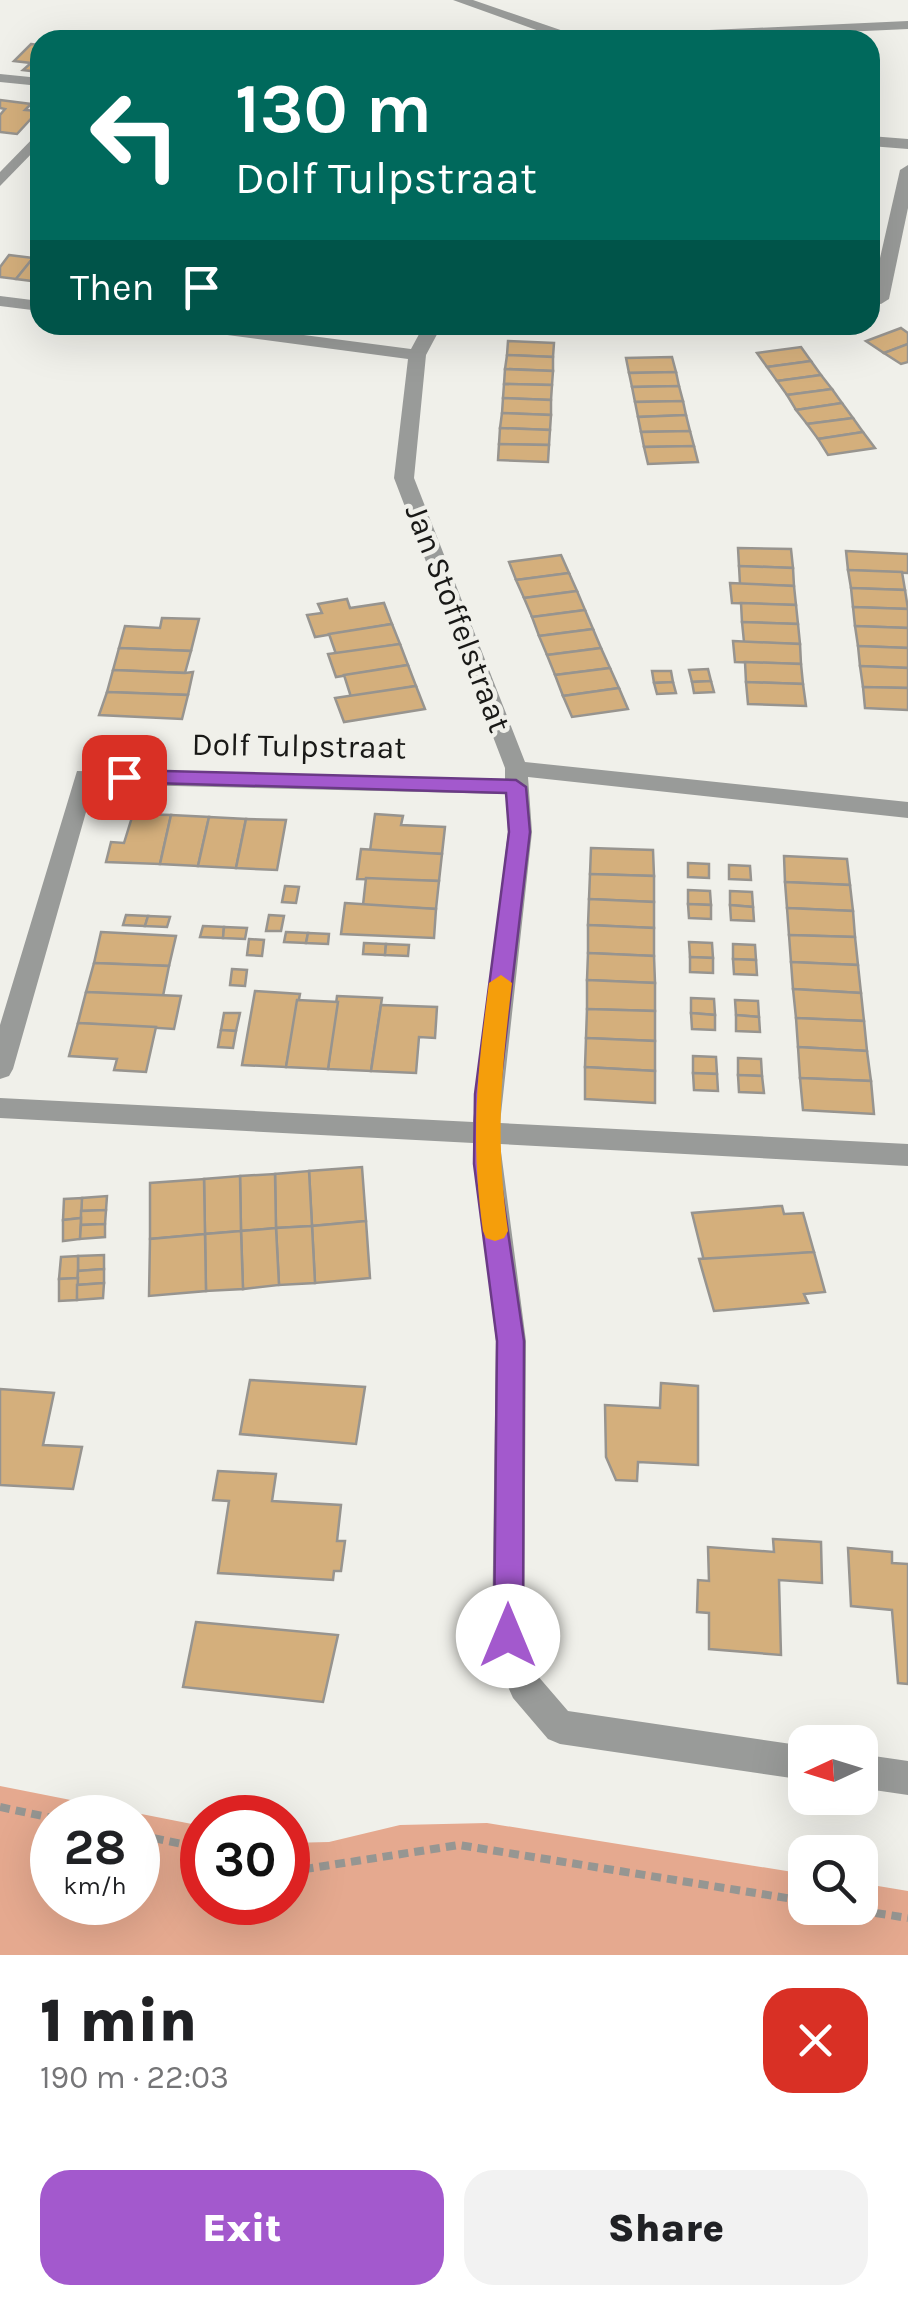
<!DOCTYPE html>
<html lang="en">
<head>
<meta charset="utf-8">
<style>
	:root { --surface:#fff; --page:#f2f2f2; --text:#202124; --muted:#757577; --accent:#a359cd }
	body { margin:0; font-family:Karla,sans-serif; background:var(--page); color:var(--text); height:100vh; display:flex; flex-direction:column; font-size:38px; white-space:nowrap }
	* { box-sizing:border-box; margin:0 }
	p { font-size:32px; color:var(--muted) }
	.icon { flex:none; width:55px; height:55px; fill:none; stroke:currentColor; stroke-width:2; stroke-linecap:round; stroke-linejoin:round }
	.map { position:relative; height:1955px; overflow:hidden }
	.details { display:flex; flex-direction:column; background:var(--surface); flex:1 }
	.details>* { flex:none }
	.top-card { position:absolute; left:30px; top:30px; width:850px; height:305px; border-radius:30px; box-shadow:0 10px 40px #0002; background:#00695c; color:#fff; overflow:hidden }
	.needle { width:65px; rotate:266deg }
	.buttons { position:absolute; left:788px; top:1725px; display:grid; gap:20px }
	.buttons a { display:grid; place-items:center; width:90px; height:90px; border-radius:20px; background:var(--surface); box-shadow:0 10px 40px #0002; font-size:50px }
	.speed { position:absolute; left:30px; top:1795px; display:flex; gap:20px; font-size:50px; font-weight:700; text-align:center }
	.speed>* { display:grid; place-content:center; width:130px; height:130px; border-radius:50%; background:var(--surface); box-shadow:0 10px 40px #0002; line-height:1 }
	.speed small { font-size:25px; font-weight:400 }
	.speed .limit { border:15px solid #d22; background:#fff; color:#111 }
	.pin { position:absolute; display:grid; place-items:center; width:85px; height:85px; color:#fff; margin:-42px; border-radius:20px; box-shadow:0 5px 15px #0006 }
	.me { position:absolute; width:110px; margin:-55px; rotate:0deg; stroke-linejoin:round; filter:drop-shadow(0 0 8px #0008) }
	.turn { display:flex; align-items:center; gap:35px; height:210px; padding:0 40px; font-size:45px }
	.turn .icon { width:130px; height:130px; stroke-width:2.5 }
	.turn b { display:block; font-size:70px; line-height:85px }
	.then { display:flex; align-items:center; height:95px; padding:0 40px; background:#0003; gap:20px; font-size:38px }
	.round { display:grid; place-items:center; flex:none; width:105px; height:105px; border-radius:30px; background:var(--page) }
	.headline { display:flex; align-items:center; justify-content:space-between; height:170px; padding:0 40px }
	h1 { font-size:60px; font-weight:800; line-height:75px }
	.primary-button { display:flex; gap:20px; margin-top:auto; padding:20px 40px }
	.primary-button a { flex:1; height:115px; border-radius:30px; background:var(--accent); color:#fff; font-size:40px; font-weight:800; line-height:115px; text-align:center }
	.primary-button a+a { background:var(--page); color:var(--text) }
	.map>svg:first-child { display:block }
</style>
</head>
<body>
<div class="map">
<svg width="908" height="1955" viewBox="0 0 908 1955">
	<rect width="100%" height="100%" fill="#f0f0ea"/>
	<path fill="#e5a98f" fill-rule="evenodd" d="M0,1786L202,1826V1902H288V1843L329,1842L400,1825L487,1823L805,1874V1908H860V1883L908,1891V1955H0ZM52,1818H138V1902H52Z"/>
	<g fill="#d4af7c" stroke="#97948f" stroke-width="2.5">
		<path d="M31,44L40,45V72L23,70L31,63L14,61Z"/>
		<path d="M0,100L31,104L25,110L38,111L17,134L0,132V115L5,109L0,108Z"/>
		<path d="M9,255L33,258L16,279L0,277V267Z"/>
		<path d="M33,258L40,259V282L16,279Z"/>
		<path d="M901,328L908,333V344L884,353L866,341Z"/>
		<path d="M508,341L554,343L553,357L507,355Z"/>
		<path d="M908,344V362L901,364L884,353Z"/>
		<path d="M801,347L811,361L767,367L757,353Z"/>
		<path d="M507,355L553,357V371L505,369Z"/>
		<path d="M672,357L676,372L629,373L626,358Z"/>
		<path d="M811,361L821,375L777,381L767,367Z"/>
		<path d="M505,369L553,371L552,385L504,384Z"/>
		<path d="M676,372L679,386L632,387L629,373Z"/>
		<path d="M821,375L832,389L787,395L777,381Z"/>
		<path d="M504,384L552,385L551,400L503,398Z"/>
		<path d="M679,386L683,401L635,402L632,387Z"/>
		<path d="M832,389L842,403L796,410L787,395Z"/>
		<path d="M503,398L551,400V415L502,413Z"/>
		<path d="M683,401L686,415L638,417L635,402Z"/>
		<path d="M842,403L853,418L807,424L796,410Z"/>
		<path d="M502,413L551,415L550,430L500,428Z"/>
		<path d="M686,415L690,431L641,432L638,417Z"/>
		<path d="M853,418L863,432L818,439L807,424Z"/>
		<path d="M500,428L550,430L549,445L499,444Z"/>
		<path d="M690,431L694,446L644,447L641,432Z"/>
		<path d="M863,432L875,448L828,455L818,439Z"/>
		<path d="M499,444L549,445L548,462L498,460Z"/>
		<path d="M694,446L698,462L648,464L644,447Z"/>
		<path d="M738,548L791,549L793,568L739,566Z"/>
		<path d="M846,551L908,554V573L848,570Z"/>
		<path d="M561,555L569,573L516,580L509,562Z"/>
		<path d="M739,566L793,568L794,586L740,584Z"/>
		<path d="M848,570L902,572L905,590L851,588Z"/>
		<path d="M569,573L577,591L524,598L516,580Z"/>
		<path d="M730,583L794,586L796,605L732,603Z"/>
		<path d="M851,588L905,590L908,609L853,607Z"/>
		<path d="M577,591L585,610L532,617L524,598Z"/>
		<path d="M347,599L350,608L384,603L392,624L315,637L307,615L322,613L318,604Z"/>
		<path d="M741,603L796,605L798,624L742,622Z"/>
		<path d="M853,607L908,609V628L855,626Z"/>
		<path d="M585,610L593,629L539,636L532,617Z"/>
		<path d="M162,618L199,619L191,651L119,648L125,626L160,628Z"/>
		<path d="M742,622L798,624L800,644L744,642Z"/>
		<path d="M392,624L400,644L336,654L329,634Z"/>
		<path d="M855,626L908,628V648L858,646Z"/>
		<path d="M593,629L601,648L547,655L539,636Z"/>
		<path d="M733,641L800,644L801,664L735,662Z"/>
		<path d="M400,644L408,665L336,677L328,654Z"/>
		<path d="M858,646L908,648V668L860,666Z"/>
		<path d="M119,648L191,651L185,673L113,670Z"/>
		<path d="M601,648L610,668L555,675L547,655Z"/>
		<path d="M745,662L801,664L803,684L746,682Z"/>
		<path d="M408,665L416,686L351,697L344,675Z"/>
		<path d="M860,666L908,668V688L863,687Z"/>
		<path d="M610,668L619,688L563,696L555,675Z"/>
		<path d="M708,669L711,681L692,682L689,670Z"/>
		<path d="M113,670L185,673L193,672L188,695L107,692Z"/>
		<path d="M652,671H671L673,682L654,683Z"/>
		<path d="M711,681L714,692L694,693L692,682Z"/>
		<path d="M673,682L676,693L657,694L654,683Z"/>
		<path d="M746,682L803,684L806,706L748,704Z"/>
		<path d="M416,686L425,709L344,722L335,698Z"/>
		<path d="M863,687L908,688V710L865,708Z"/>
		<path d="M619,688L628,709L572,717L563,696Z"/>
		<path d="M107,692L188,695L182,719L99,715Z"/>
		<path d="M133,814L171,815L160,864L106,862L111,842L124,843Z"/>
		<path d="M375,814L403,816L401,825L445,827L442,854L370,851Z"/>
		<path d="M171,815L209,817L198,866L160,864Z"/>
		<path d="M209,817L246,819L236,868L198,866Z"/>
		<path d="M246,819L286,820L277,870L236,868Z"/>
		<path d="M591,848L653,850L654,876L590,874Z"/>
		<path d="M361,849L442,854L439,881L357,879Z"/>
		<path d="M784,856L847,859L850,885L785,882Z"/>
		<path d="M688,863L709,864V878L688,877Z"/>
		<path d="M729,865L750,866L751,880L729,879Z"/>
		<path d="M590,874L654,876V902L589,899Z"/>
		<path d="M366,878L439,881L436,909L363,905Z"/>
		<path d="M785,882L850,885L853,911L787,908Z"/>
		<path d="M285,886L299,887L296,903L282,902Z"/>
		<path d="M688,890L710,891L711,905L688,904Z"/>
		<path d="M730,891L752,892L753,907L730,905Z"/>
		<path d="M589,899L654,902V928L588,925Z"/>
		<path d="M345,903L436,909L434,938L341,934Z"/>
		<path d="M688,904L711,905V919L689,918Z"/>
		<path d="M730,905L753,907L754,921L731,920Z"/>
		<path d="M787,908L853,911L855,937L789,935Z"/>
		<path d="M126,915L148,916L145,926L123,925Z"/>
		<path d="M269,915L284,916L281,931H266Z"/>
		<path d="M148,916L170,917L167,927L145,926Z"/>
		<path d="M588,925L654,928V956L588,953Z"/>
		<path d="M203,926L224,927L223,938L200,937Z"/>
		<path d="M224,927L247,928L245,939L223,938Z"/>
		<path d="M101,932L176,936L169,966L94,963Z"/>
		<path d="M286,932L308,933L306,943L284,942Z"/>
		<path d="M308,933L329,934L328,944L306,943Z"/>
		<path d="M789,935L855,937L858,965L791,962Z"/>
		<path d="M249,939L264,940L262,956L247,955Z"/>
		<path d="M689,942L712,943L713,958L690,957Z"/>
		<path d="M364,943L386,944L385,955L363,954Z"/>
		<path d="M386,944L409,945L408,956L385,955Z"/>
		<path d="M733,944L755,945L756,960L733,959Z"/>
		<path d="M588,953L654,956L655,983L587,980Z"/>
		<path d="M690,957L713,958V973L690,972Z"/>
		<path d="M733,959L756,960L757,975L734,974Z"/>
		<path d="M791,962L858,965L861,993L793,989Z"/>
		<path d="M94,963L169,966L163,996L86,992Z"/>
		<path d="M232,969L247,970L245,986L230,985Z"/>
		<path d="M587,980L655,983V1011L587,1009Z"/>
		<path d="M793,989L861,993L864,1021L796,1018Z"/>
		<path d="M255,991L300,994L286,1067L242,1065Z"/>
		<path d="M86,992L181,996L174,1029L78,1023Z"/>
		<path d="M337,996L382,998L371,1071L328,1069Z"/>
		<path d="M691,998L714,999L715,1015L691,1013Z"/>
		<path d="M297,1000L338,1002L328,1069L286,1067Z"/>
		<path d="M735,1000L758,1001L759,1017L736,1015Z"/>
		<path d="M381,1005L437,1007L435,1038L419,1037L416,1073L371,1071Z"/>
		<path d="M587,1009L655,1011V1041L586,1038Z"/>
		<path d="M224,1013H240L236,1031L221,1030Z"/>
		<path d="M691,1013L715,1015V1030L692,1029Z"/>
		<path d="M736,1015L759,1017L760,1032L736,1031Z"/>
		<path d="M796,1018L864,1021L867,1051L798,1047Z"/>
		<path d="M78,1023L156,1027L146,1072L114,1070L117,1059L69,1056Z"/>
		<path d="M221,1030L236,1031L233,1048L218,1047Z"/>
		<path d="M586,1038L655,1041V1071L585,1067Z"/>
		<path d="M798,1047L867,1051L871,1081L800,1078Z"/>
		<path d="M693,1056L716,1057L717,1074L693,1073Z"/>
		<path d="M738,1058L761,1059L762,1076L738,1075Z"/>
		<path d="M585,1067L655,1071V1103L585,1099Z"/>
		<path d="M693,1073L717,1074L718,1091L694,1090Z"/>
		<path d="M738,1075L762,1076L764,1093L739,1092Z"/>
		<path d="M800,1078L871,1081L874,1114L803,1110Z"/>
		<path d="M362,1167L366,1221L312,1226L309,1171Z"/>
		<path d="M309,1171L312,1226L276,1228L275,1174Z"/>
		<path d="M275,1174L276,1228L241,1231L240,1176Z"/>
		<path d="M240,1176L241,1231L205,1234L204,1179Z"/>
		<path d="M204,1179L205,1234L150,1239V1183Z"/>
		<path d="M107,1196L106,1210L81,1211L82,1198Z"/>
		<path d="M82,1198L81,1218L63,1220L64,1199Z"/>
		<path d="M778,1206H782L784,1214L803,1213L814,1252L704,1261L692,1213Z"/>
		<path d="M106,1210L105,1224L81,1225V1211Z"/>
		<path d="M81,1218L80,1239L63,1241V1220Z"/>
		<path d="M366,1221L370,1278L315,1283L312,1226Z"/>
		<path d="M105,1224V1237L80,1239L81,1225Z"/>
		<path d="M312,1226L315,1283L279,1285L276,1228Z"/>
		<path d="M276,1228L279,1285L243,1289L241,1231Z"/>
		<path d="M241,1231L243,1289L206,1291L205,1234Z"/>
		<path d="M205,1234L206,1291L149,1296L150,1239Z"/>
		<path d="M814,1252L825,1292L804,1294L808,1303L714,1311L699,1259Z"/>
		<path d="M104,1255V1269L78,1271V1256Z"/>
		<path d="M78,1256V1278L59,1279L61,1257Z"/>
		<path d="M104,1269V1283L77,1285L78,1271Z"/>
		<path d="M78,1278L77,1300L59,1301V1279Z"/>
		<path d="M104,1283L103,1298L77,1300V1285Z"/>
		<path d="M250,1380L365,1387L356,1444L240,1434Z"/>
		<path d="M661,1383L698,1386V1465L638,1462L637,1481L616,1480L606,1457L605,1405L660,1408Z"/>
		<path d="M0,1389L54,1393L43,1445L82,1447L73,1489L0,1485Z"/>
		<path d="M218,1471L276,1474L272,1501L341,1505L337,1541H345L341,1571H334L333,1580L218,1573L229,1501L213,1500Z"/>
		<path d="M773,1539L821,1542L822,1583L779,1580L781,1655L709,1649V1613L697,1612L698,1580L709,1581L708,1547L774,1552Z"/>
		<path d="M848,1548L892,1552V1563L908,1564V1684L898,1683L892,1610L851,1606Z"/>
		<path d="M196,1622L338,1635L323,1702L183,1687Z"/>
	</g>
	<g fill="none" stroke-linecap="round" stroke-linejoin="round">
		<g stroke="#969692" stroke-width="8" stroke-dasharray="10 6" stroke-linecap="butt">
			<path d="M0,1807L52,1818"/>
			<path d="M138,1835L202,1848"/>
			<path d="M288,1865L305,1869L459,1845L805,1901"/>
			<path d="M844,1908L908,1918"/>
		</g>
		<g fill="#999b99" fill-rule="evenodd">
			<path d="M453,0H473L578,36L908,21V29L668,40H564Z"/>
			<path d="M0,74L40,78V86L0,82Z"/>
			<path d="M40,131V145L0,186V172Z"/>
			<path d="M870,136L908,139V149L870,146Z"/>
			<path d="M908,165V208L889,299L881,304L870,302L900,170Z"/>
			<path d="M0,296L40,301V311L0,306Z"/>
			<path d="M180,325H228L411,349L424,325H442L426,355L414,478L525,762L908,802V818L528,777L532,832L500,1123L908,1144V1166L500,1144L526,1341L524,1636L537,1675L568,1711L805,1746V1780L560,1744L548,1739L513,1698L498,1664L492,1636L496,1341L473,1143L0,1118V1098L473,1122L508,832L506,794L94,784L13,1069L9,1076L0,1079V1025L77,771L505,779V768L394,478L408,359L189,330Z"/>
			<path d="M860,1754L908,1761V1795L860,1788Z"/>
		</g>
	</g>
	<path fill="#a359cd" stroke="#6a3a85" stroke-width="2.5" d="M124,770L516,780L526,787L530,832L499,1094L498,1164L524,1341L523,1636L519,1646L508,1650L498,1646L494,1636L497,1341L474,1164L475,1094L509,832L506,793L117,782L114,777L117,772Z"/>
	<path fill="#f59e0b" d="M501,975L512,983C501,1075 495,1138 508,1231L504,1238L495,1241L486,1238L483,1231C470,1138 477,1075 489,983Z"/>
	<g text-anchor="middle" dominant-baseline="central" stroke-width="9" stroke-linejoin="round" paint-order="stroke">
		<g font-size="32" fill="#191917" stroke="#f0f0ea">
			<text transform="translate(458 618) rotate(69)">Jan Stoffelstraat</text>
			<text transform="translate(299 746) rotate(1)">Dolf Tulpstraat</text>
		</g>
	</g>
</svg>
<div class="buttons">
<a><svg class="needle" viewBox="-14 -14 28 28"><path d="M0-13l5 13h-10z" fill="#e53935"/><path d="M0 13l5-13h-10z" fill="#757577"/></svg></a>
<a><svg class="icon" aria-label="search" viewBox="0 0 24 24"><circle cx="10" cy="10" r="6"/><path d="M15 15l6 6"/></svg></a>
</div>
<div class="speed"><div>28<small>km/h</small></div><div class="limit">30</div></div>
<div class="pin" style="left:124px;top:777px;background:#d93025"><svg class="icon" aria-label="arrive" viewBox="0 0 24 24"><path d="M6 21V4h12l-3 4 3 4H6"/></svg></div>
<svg class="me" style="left:508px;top:1636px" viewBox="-20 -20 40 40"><circle r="19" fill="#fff"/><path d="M0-13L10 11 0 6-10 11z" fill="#a359cd"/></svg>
<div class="top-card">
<div class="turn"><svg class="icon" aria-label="left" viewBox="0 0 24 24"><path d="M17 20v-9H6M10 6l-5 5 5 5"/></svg><div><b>130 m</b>Dolf Tulpstraat</div></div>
<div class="then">Then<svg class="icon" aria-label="arrive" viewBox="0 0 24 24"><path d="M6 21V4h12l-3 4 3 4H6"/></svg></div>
</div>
</div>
<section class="details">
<div class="headline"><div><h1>1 min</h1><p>190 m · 22:03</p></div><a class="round" style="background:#d93025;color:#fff"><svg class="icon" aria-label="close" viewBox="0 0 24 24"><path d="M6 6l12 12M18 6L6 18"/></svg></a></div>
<div class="primary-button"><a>Exit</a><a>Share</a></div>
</section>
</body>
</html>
